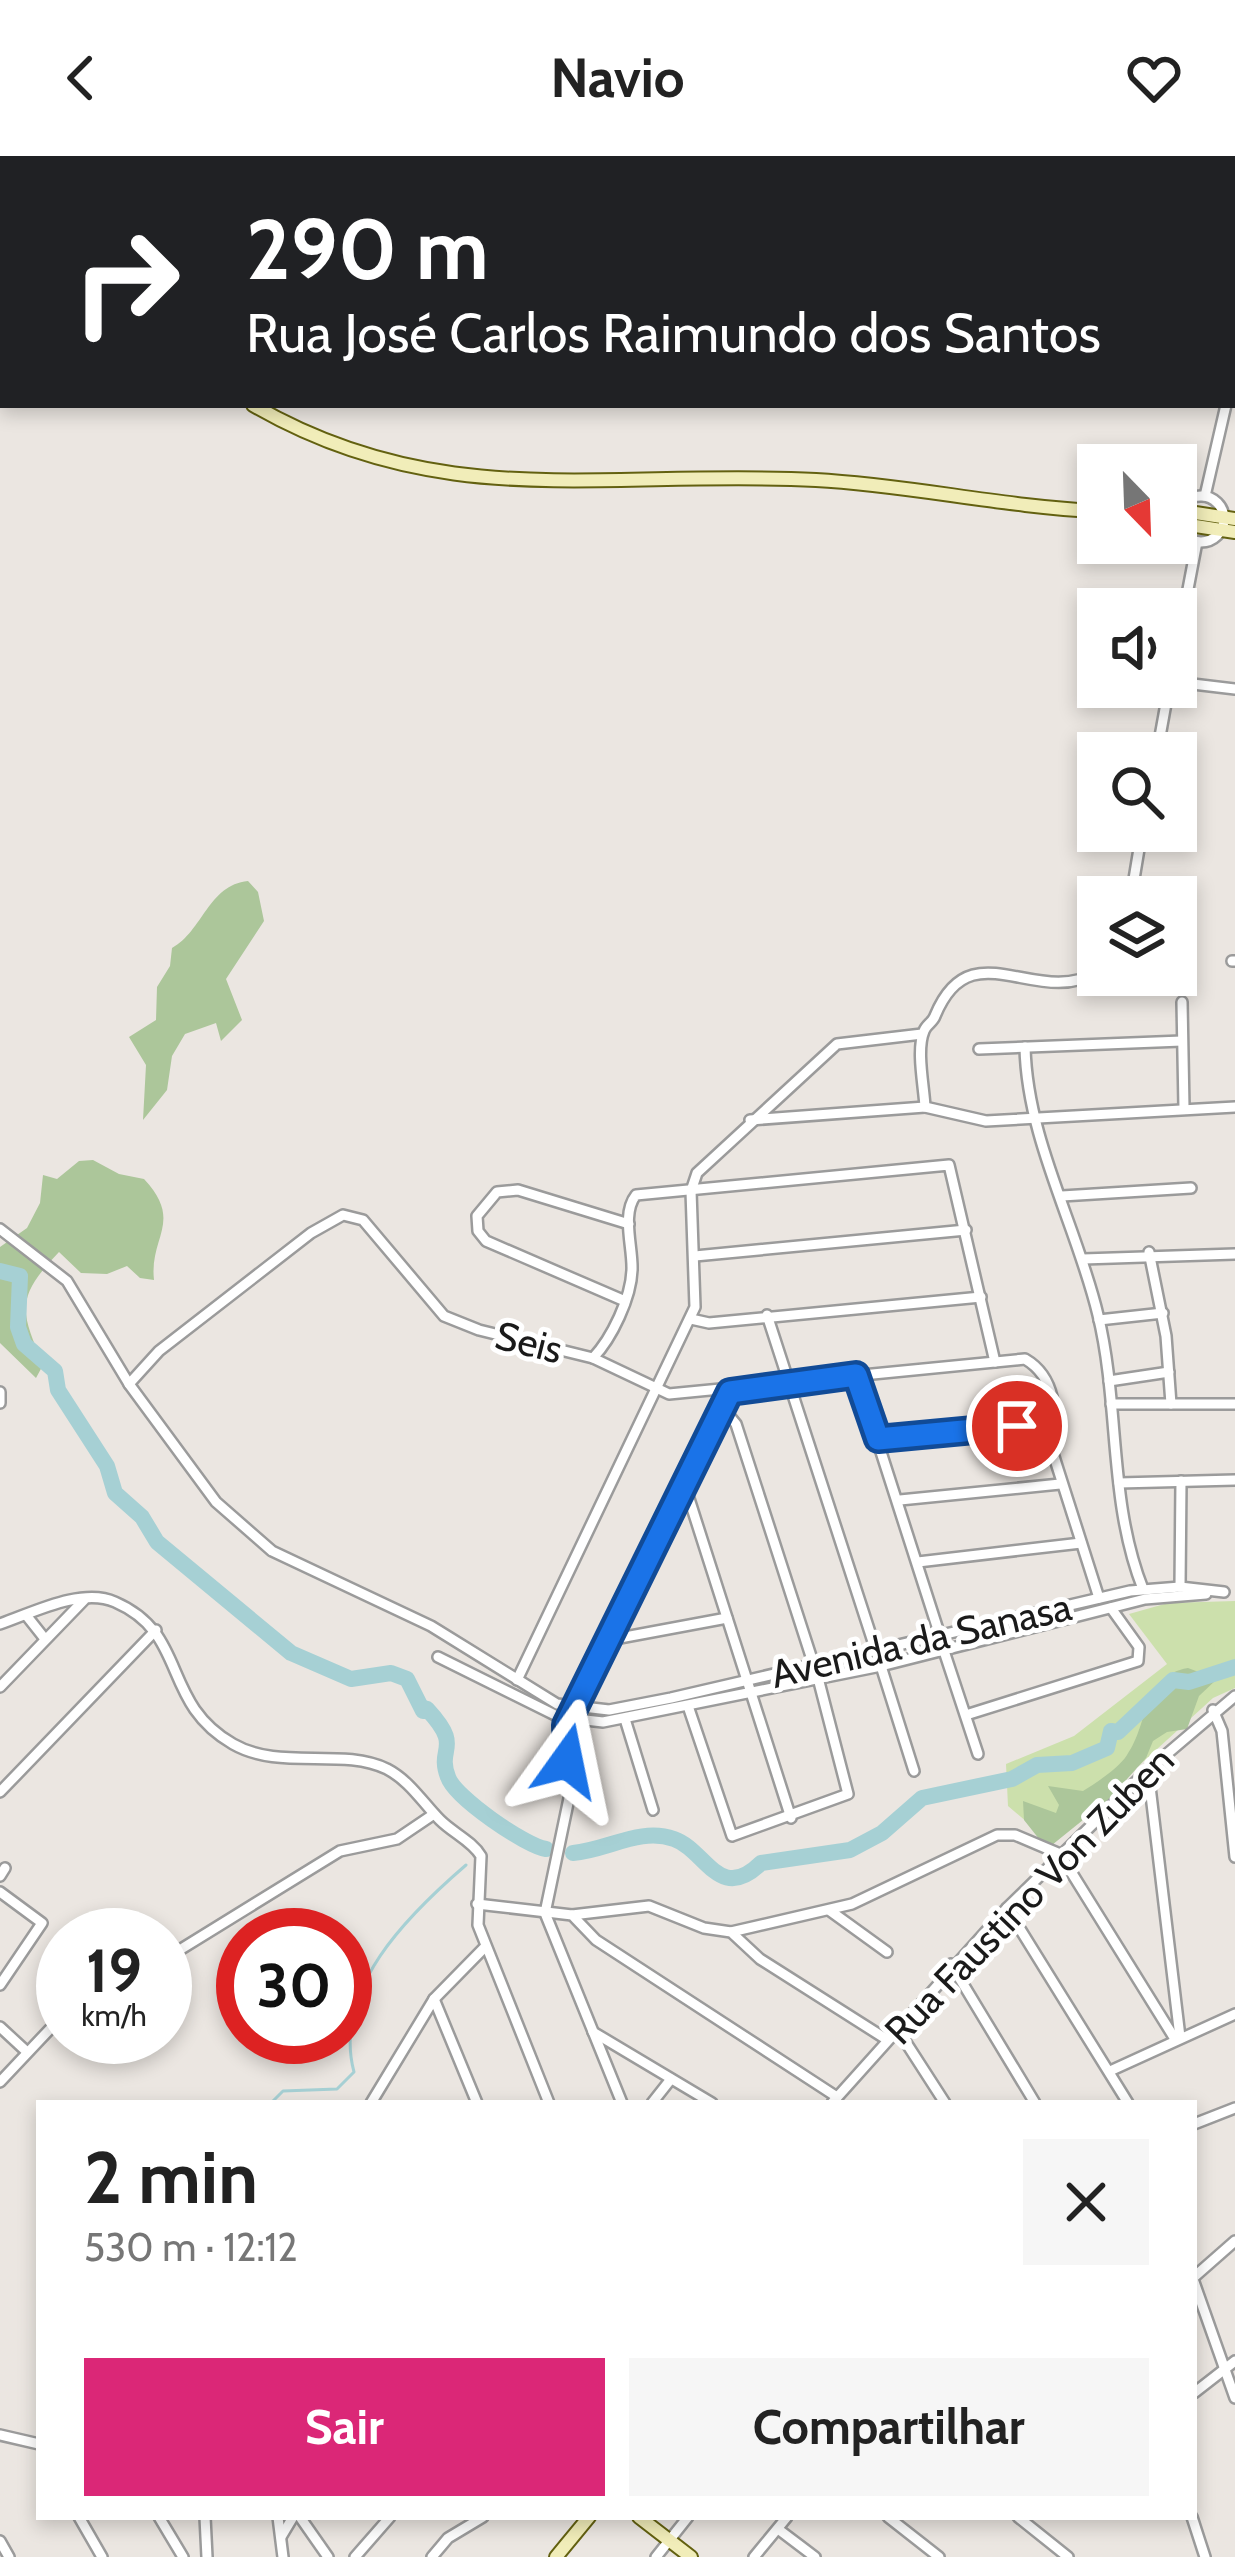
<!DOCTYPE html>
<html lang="pt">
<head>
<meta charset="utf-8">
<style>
	:root { --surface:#fff; --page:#f6f6f6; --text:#222; --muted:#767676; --accent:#db2777 }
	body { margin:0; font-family:Cabin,sans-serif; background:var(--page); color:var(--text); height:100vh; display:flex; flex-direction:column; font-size:45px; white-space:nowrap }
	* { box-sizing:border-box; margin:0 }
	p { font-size:39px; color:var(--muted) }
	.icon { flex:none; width:66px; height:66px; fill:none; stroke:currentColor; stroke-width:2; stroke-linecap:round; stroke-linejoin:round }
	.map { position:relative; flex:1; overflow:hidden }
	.sheet { position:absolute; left:36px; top:1944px; width:1161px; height:420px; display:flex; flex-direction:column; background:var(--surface); border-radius:0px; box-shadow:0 6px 18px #0003 }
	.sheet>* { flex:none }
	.top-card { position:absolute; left:0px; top:0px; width:1236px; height:252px; box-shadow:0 6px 18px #0003; background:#202124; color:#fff; overflow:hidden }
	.needle { width:78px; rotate:157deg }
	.tools { position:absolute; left:1077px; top:288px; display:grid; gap:24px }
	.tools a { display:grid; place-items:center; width:120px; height:120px; border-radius:0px; background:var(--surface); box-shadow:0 6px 18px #0003; font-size:60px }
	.speed { position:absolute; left:36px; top:1752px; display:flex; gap:24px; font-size:60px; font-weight:700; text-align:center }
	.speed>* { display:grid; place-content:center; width:156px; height:156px; border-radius:50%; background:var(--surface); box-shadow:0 6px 18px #0003; line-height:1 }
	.speed small { font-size:30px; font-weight:400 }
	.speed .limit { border:18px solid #d22; background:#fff; color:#111 }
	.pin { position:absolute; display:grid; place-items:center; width:102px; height:102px; color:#fff; margin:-51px; border:6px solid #fff; border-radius:50%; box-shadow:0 3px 12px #0007 }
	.me { position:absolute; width:132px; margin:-66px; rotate:12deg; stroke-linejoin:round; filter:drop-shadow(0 0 9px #0008) }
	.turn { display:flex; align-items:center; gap:42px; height:252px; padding:0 48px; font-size:54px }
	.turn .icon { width:156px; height:156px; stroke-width:2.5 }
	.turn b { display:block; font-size:84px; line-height:102px }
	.round { display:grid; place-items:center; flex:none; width:126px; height:126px; border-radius:0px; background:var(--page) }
	.head { display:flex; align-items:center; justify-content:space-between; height:204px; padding:0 48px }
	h1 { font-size:72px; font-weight:700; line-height:90px }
	.action { display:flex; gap:24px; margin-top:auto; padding:24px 48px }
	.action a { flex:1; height:138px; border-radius:0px; background:var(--accent); color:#fff; font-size:48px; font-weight:700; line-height:138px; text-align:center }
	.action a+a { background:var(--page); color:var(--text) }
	header { display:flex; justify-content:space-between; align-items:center; height:156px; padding:0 48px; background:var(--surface); font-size:54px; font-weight:700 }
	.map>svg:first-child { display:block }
</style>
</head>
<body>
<header><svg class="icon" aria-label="back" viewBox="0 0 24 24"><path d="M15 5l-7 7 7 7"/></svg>Navio<svg class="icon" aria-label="heart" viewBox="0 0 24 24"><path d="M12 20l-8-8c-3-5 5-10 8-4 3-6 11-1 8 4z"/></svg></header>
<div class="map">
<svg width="1235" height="2401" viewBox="0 0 1235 2401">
	<rect width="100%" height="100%" fill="#ebe6e1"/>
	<path fill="#cce0ac" d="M1235,1445V1532L1213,1542L1053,1688L1008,1650L1006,1608L1074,1580L1167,1508L1129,1458L1168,1447Z"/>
	<g fill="#acc69a">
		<path d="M248,725L258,736L264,765L226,823L242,864L221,885L216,867L185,878L172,900L167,934L143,964L146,909L129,881L156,864L157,831L170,810L172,792C203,775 208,729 248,725Z"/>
		<path d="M93,1004L119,1018L144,1023C184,1066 149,1080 154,1124L140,1122L127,1110L107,1118L81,1117L59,1096C14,1143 21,1155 43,1209L36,1222L0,1187V1091L27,1072L40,1047L43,1019L57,1023L79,1005Z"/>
		<path d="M1188,1512L1217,1523L1199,1540L1187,1573L1167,1576L1153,1585L1146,1602L1109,1643L1047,1693L1024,1664L1023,1645L1056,1657L1059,1649L1048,1630L1083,1635C1096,1627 1119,1612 1127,1599C1150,1566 1141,1520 1188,1512Z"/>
	</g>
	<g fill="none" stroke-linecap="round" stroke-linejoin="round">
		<g stroke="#a6d0d4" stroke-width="3">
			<path d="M1233,64L1235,65"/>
			<path d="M271,1947L283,1935L337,1933L354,1916C332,1833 408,1759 466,1709"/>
		</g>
		<g stroke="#a6d0d4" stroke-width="16">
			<path d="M0,1115L20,1120L18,1171L24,1188L55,1215L58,1234L107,1310L115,1337L142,1361L157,1386L291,1497L351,1523L391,1517L407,1523L423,1555L427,1553C464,1593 436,1590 448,1621C455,1642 526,1690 546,1693"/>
			<path d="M573,1697C608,1694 640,1671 674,1683C706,1694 719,1748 761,1707L850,1694L882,1677L922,1642L1012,1623L1037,1609L1072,1607L1107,1592L1111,1575L1118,1576L1173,1524L1189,1526L1235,1511"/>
		</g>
		<g stroke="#9b9b9b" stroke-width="14">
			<g id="street">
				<path d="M1233,217L1235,208"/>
				<path d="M1233,230L1235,231"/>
				<path d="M1205,340L1226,249"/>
				<circle cx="1201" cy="363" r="23"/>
				<path d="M1176,496L1197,386"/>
				<path d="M1176,526L1235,533"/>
				<path d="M1157,597L1169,531"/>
				<path d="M1131,741L1142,675"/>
				<path d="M1232,805H1235"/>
				<path d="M1098,816C1035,853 971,772 935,860C933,866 926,869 924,875C916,894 924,930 925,951L986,965L1235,951"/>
				<path d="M1118,819H1119"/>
				<path d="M1182,846L1184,952"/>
				<path d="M1025,891C1027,984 1077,1070 1098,1159C1120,1249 1108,1345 1143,1433"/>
				<path d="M979,893L1182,885"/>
				<path d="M750,964L925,951"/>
				<path d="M1062,1040L1191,1032"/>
				<path d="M0,1073L67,1125L129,1228L216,1346L272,1395L431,1470L557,1548L609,1554L671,1542L1130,1435L1180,1431L1224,1436"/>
				<path d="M1149,1096L1166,1180L1171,1248"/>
				<path d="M695,1100L966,1074"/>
				<path d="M1083,1103L1235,1098"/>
				<path d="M625,1145L486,1085L478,1075L477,1060L497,1036L518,1034L629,1068"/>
				<path d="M767,1159L877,1498"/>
				<path d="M691,1163L709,1167L981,1141"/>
				<path d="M1099,1164L1163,1157"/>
				<path d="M593,1202C612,1182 631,1142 632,1114C633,1091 621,1058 636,1039L949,1009L995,1206"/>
				<path d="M856,1218L941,1483"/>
				<path d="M1109,1225L1169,1216"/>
				<path d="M129,1228L159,1195L311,1077L343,1059L363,1064L444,1160L479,1174L593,1202L669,1238L1025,1203C1056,1221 1058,1259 1051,1291L1099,1442"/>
				<path d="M0,1236V1247"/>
				<path d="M1111,1248H1235"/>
				<path d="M878,1283L1056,1267"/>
				<path d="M1119,1327L1235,1324"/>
				<path d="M685,1330L791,1662"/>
				<path d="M900,1344L1060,1328"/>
				<path d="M918,1406L1081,1387"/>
				<path d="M1180,1431L1181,1325"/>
				<path d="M26,1459L45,1483"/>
				<path d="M0,1468C32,1457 82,1431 115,1446C189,1478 160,1546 233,1588C280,1615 341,1591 387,1613C410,1625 423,1647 440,1664C453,1677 472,1685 481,1700L478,1769L549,1947"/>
				<path d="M609,1484L727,1462"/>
				<path d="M944,1495L978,1598"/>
				<path d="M438,1501L559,1561L603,1566L881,1510L1145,1443L1206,1438"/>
				<path d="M881,1510L914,1615"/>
				<path d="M517,1524L695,1151L691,1035L697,1017L837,888L922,878"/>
				<path d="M0,1531L84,1444"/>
				<path d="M688,1550L732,1680L848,1638L818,1522L736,1268L722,1251"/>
				<path d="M1213,1554L1222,1575L1235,1701"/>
				<path d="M966,1559L1138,1505L1139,1491L1111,1452"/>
				<path d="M625,1563L653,1654"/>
				<path d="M1148,1614L1180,1881"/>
				<path d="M0,1636L156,1474"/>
				<path d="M0,1720L5,1712"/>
				<path d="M0,1736L42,1767L0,1829"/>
				<path d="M477,1748L572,1759L596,1784L837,1941"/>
				<path d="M1007,1752L1128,1947"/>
				<path d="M829,1754L887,1796"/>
				<path d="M572,1759L649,1750L704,1772L731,1776L760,1803L886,1883"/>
				<path d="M731,1776L852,1748L997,1679H1015L1060,1698L1175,1883"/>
				<path d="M165,1803L340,1695L397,1683L434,1658"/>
				<path d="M951,1808L1035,1947"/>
				<path d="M434,1843L477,1947"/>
				<path d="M0,1871L26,1895"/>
				<path d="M896,1871L945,1947"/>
				<path d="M593,1876L712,1947"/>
				<path d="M1110,1915L1235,1858"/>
				<path d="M0,1926L50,1873L63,1867"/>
				<path d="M371,1947L434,1843L485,1791"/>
				<path d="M622,1947L545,1757L572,1628L563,1576L730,1236"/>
				<path d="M652,1947L671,1923"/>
				<path d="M832,1947L1007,1752L1148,1614L1235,1540"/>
				<path d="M1194,1968L1235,1952"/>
				<path d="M1194,2121L1235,2085"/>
				<path d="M1194,2126L1235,2242"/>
				<path d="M1194,2237L1235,2205"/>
				<path d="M0,2279L39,2288"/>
				<path d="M79,2361L102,2401"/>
				<path d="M159,2361L183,2401"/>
				<path d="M205,2361L207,2401"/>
				<path d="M278,2361L283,2401"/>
				<path d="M300,2361L328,2401"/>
				<path d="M888,2361L939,2401"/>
				<path d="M1018,2361L1068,2401"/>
				<path d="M1192,2361L1205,2401"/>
				<path d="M778,2373L815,2401"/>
				<path d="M281,2381L293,2361"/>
				<path d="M0,2385L9,2401"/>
				<path d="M355,2401L390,2361"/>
				<path d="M432,2401L448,2382L483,2361"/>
				<path d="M656,2401L688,2361"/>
				<path d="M754,2401L787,2361"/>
			</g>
		</g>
		<g stroke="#636110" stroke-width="16">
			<g id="secondary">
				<path d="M49,0H71"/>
				<path d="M96,3V0"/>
				<path d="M253,249C442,359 609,313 816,324C910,329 1004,351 1098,355"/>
				<path d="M1176,354L1235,363"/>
				<path d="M1176,367L1235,376"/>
				<path d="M639,2361L691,2401"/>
				<path d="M556,2401L589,2361"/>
			</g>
		</g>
		<use href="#street" stroke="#fff" stroke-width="9"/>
		<use href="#secondary" stroke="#f1edb9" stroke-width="12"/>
	</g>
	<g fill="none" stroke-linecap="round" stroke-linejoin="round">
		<g stroke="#114b97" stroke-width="30">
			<path id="route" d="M567,1605L566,1569L730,1236L856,1219L878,1283L1017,1270"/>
		</g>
		<use href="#route" stroke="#1a73e8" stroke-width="21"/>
	</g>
	<g text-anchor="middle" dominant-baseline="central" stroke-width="10" stroke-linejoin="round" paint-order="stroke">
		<g font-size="39" fill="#1a1a1a" stroke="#fff">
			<text transform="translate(529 1186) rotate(14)">Seis</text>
			<text transform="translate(921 1484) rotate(-13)">Avenida da Sanasa</text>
			<text transform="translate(1029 1739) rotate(-46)">Rua Faustino Von Zuben</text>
		</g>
	</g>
</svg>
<div class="tools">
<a><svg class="needle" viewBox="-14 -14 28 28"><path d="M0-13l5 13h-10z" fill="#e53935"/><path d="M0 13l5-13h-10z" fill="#767676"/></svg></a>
<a><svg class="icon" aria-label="sound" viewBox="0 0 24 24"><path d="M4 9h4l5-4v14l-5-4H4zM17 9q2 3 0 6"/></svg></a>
<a><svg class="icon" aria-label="search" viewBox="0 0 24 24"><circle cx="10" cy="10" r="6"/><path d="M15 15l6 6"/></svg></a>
<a><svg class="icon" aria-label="layers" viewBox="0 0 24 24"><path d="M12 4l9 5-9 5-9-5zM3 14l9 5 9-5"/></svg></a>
</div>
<div class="speed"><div>19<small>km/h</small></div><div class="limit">30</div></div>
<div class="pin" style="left:1017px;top:1270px;background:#d93025"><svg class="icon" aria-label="arrive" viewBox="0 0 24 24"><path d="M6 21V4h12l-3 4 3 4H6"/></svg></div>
<svg class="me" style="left:567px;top:1605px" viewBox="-20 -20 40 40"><path d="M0-17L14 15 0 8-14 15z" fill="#1a73e8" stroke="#fff" stroke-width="4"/></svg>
<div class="top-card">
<div class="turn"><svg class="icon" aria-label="right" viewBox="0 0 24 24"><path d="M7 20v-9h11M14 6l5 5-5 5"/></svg><div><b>290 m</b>Rua José Carlos Raimundo dos Santos</div></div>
</div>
<section class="sheet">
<div class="head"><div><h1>2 min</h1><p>530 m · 12:12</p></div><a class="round"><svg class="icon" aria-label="close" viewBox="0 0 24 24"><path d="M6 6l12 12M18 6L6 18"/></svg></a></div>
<div class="action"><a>Sair</a><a>Compartilhar</a></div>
</section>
</div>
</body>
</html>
